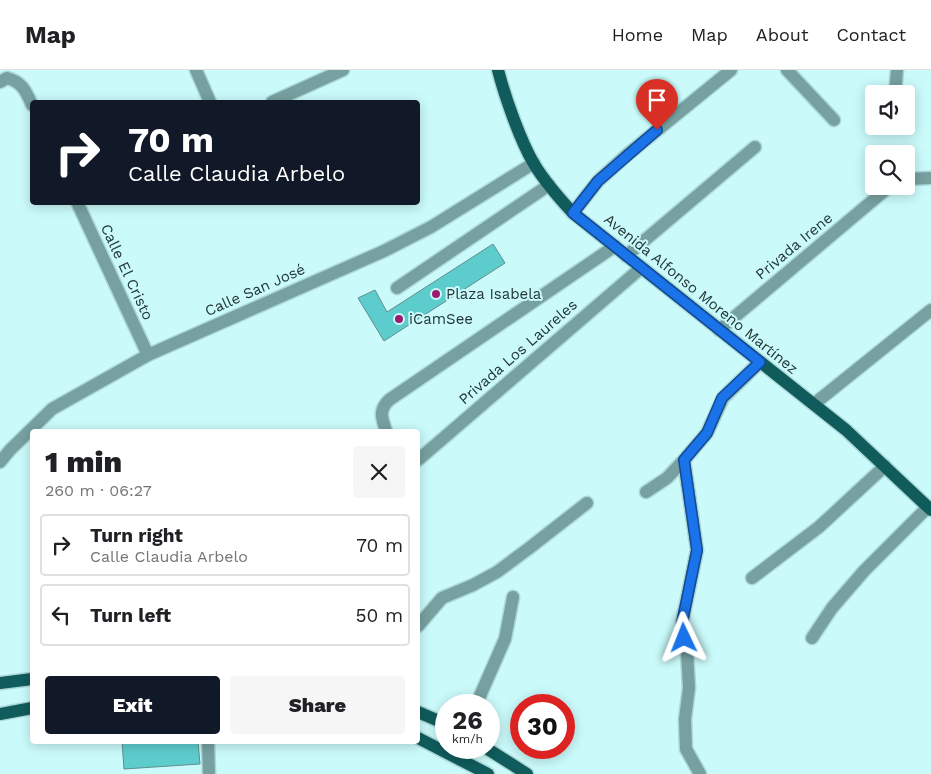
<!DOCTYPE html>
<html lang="en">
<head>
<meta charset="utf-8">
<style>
	:root { --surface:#fff; --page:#f6f6f6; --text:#202124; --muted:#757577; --line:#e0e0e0; --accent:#111827 }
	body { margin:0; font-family:"Work Sans",sans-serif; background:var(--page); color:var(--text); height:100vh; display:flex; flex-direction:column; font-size:19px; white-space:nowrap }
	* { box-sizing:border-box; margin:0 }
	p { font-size:16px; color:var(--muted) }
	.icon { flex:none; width:28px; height:28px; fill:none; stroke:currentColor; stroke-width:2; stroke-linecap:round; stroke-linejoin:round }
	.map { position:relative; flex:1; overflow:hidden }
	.details { position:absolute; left:30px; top:359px; width:390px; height:315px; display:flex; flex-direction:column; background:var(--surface); border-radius:5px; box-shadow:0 2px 12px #0003 }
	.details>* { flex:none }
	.banner { position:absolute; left:30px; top:30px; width:390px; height:105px; border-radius:5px; box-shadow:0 2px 12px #0003; background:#111827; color:#fff; overflow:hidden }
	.tools { position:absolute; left:865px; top:15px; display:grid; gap:10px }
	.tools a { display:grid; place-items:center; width:50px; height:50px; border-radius:5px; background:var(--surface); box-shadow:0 2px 12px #0003; font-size:25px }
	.speed { position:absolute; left:435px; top:624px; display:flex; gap:10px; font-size:25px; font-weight:700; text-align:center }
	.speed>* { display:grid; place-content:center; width:65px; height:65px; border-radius:50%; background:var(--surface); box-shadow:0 2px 12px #0003; line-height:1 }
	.speed small { font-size:12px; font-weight:400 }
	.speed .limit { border:8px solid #d22; background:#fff; color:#111 }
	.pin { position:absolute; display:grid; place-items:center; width:42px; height:42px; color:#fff; margin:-51px -21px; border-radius:50% 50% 50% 0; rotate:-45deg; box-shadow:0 0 5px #0007 }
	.pin .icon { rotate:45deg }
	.me { position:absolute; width:55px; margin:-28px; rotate:358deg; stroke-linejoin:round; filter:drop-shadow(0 0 4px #0008) }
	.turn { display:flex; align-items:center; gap:18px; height:105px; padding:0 15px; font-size:22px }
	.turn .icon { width:65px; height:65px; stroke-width:2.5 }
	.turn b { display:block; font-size:35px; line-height:42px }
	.round { display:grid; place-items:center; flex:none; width:52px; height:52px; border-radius:5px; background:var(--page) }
	.head { display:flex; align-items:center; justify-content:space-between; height:85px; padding:0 15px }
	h1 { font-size:30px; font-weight:800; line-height:38px }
	.action { display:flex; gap:10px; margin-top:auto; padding:10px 15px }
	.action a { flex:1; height:58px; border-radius:5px; background:var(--accent); color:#fff; font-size:20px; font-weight:800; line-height:58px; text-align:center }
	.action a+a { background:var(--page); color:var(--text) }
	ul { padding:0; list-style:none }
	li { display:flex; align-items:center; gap:15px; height:62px; margin:0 10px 8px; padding:0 5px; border:2px solid var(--line); border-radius:5px }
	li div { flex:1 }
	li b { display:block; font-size:19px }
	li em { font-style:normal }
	header { display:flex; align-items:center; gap:30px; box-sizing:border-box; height:70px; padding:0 25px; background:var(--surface); border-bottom:1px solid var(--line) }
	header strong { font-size:24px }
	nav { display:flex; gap:28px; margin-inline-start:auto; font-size:18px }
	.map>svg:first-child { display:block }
</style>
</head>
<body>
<header>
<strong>Map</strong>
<nav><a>Home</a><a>Map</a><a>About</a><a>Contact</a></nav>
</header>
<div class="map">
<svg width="931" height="704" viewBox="0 0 931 704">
	<rect width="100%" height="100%" fill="#cafafa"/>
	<g fill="#5dcccd" stroke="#628e8e">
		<path d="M493,174L505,193L384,271L358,228L375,220L387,242Z"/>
		<path d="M122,671H198L200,694L124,699Z"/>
	</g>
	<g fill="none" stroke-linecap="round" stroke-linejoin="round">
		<g stroke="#acd7d7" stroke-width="15">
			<g id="minor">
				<path d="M196,0L210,32"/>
				<path d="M787,0L834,50"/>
				<path d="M0,12L7,8C22,12 26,21 32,35"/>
				<path d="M895,24L897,0"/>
				<path d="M272,32L343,0"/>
				<path d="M906,109L931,108"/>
				<path d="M77,132L148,285"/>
				<path d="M573,143L598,111L628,84L731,0"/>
				<path d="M626,186L755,77"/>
				<path d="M397,218L549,115"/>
				<path d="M719,260L890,116"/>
				<path d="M814,334L931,240"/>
				<path d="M386,361C382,348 378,341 389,330L615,176"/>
				<path d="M418,390L641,198"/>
				<path d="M0,392L10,380L52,339L148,285L384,181L431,157L534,93"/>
				<path d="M646,422L667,408L684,390"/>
				<path d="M752,508L819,457L885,396"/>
				<path d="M418,556L442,528L473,515L497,502L528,479L587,433"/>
				<path d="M812,568L832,538L864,501L928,437"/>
				<path d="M476,635L505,569L513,527"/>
				<path d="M208,671L209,704"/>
				<path d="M700,704L686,679L685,649L689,618L687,582L682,553L697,480L684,390L707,363L723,328L760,292"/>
			</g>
		</g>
		<g stroke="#acd7d7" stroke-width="15">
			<g id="major">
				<path d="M498,0C505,27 520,70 534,94C545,112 559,128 573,143L846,360L931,440"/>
				<path d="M0,613L32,609"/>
				<path d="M418,642L446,654"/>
				<path d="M0,644L32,638"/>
				<path d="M418,668L488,704"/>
				<path d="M486,678L527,704"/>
			</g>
		</g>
		<use href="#minor" stroke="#77a0a0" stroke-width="12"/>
		<use href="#major" stroke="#105c5c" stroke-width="12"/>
	</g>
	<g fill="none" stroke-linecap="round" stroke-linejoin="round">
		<g stroke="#114b97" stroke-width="12">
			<path id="route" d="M657,60L598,111L573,143L760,292L722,328L707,363L684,390L697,480L682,553L684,568"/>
		</g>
		<use href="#route" stroke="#1a73e8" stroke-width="9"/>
	</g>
	<g fill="#9b1b6f" stroke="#cafafa" stroke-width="2">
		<circle cx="436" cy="224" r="5"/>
		<circle cx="399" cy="249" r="5"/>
	</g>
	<g text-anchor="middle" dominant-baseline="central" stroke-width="4" stroke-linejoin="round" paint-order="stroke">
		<g font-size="15" fill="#233636" stroke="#cafafa">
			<text transform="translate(794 176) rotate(-40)">Privada Irene</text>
			<text transform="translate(127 202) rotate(65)">Calle El Cristo</text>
			<text transform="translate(255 220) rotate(-24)">Calle San José</text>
			<text transform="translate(701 224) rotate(39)">Avenida Alfonso Moreno Martínez</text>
			<text transform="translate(518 282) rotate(-41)">Privada Los Laureles</text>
		</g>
		<g font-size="15" fill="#233636" stroke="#cafafa" text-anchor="start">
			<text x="446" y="224">Plaza Isabela</text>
			<text x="409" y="249">iCamSee</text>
		</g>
	</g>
</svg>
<div class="tools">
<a><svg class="icon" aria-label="sound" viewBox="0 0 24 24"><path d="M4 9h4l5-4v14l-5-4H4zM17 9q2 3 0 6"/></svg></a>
<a><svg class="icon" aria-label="search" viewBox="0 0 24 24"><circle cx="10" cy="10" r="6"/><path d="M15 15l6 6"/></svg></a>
</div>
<div class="speed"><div>26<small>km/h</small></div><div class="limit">30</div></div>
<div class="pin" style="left:657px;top:60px;background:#d93025"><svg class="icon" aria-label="arrive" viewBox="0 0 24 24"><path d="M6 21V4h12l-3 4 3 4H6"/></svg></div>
<svg class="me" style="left:684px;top:568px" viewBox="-20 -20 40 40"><path d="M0-17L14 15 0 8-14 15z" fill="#1a73e8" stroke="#fff" stroke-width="4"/></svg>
<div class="banner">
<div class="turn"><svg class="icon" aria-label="right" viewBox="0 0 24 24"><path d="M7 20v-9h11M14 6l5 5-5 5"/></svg><div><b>70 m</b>Calle Claudia Arbelo</div></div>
</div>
<section class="details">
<div class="head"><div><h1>1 min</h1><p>260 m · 06:27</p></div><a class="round"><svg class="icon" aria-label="close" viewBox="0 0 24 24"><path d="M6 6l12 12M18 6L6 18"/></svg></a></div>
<ul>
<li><svg class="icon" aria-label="right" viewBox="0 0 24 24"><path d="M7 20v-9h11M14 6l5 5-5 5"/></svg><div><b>Turn right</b><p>Calle Claudia Arbelo</p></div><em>70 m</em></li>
<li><svg class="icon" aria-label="left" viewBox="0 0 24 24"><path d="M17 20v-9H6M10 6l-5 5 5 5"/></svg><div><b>Turn left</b></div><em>50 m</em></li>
</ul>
<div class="action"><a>Exit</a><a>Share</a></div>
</section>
</div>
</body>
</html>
